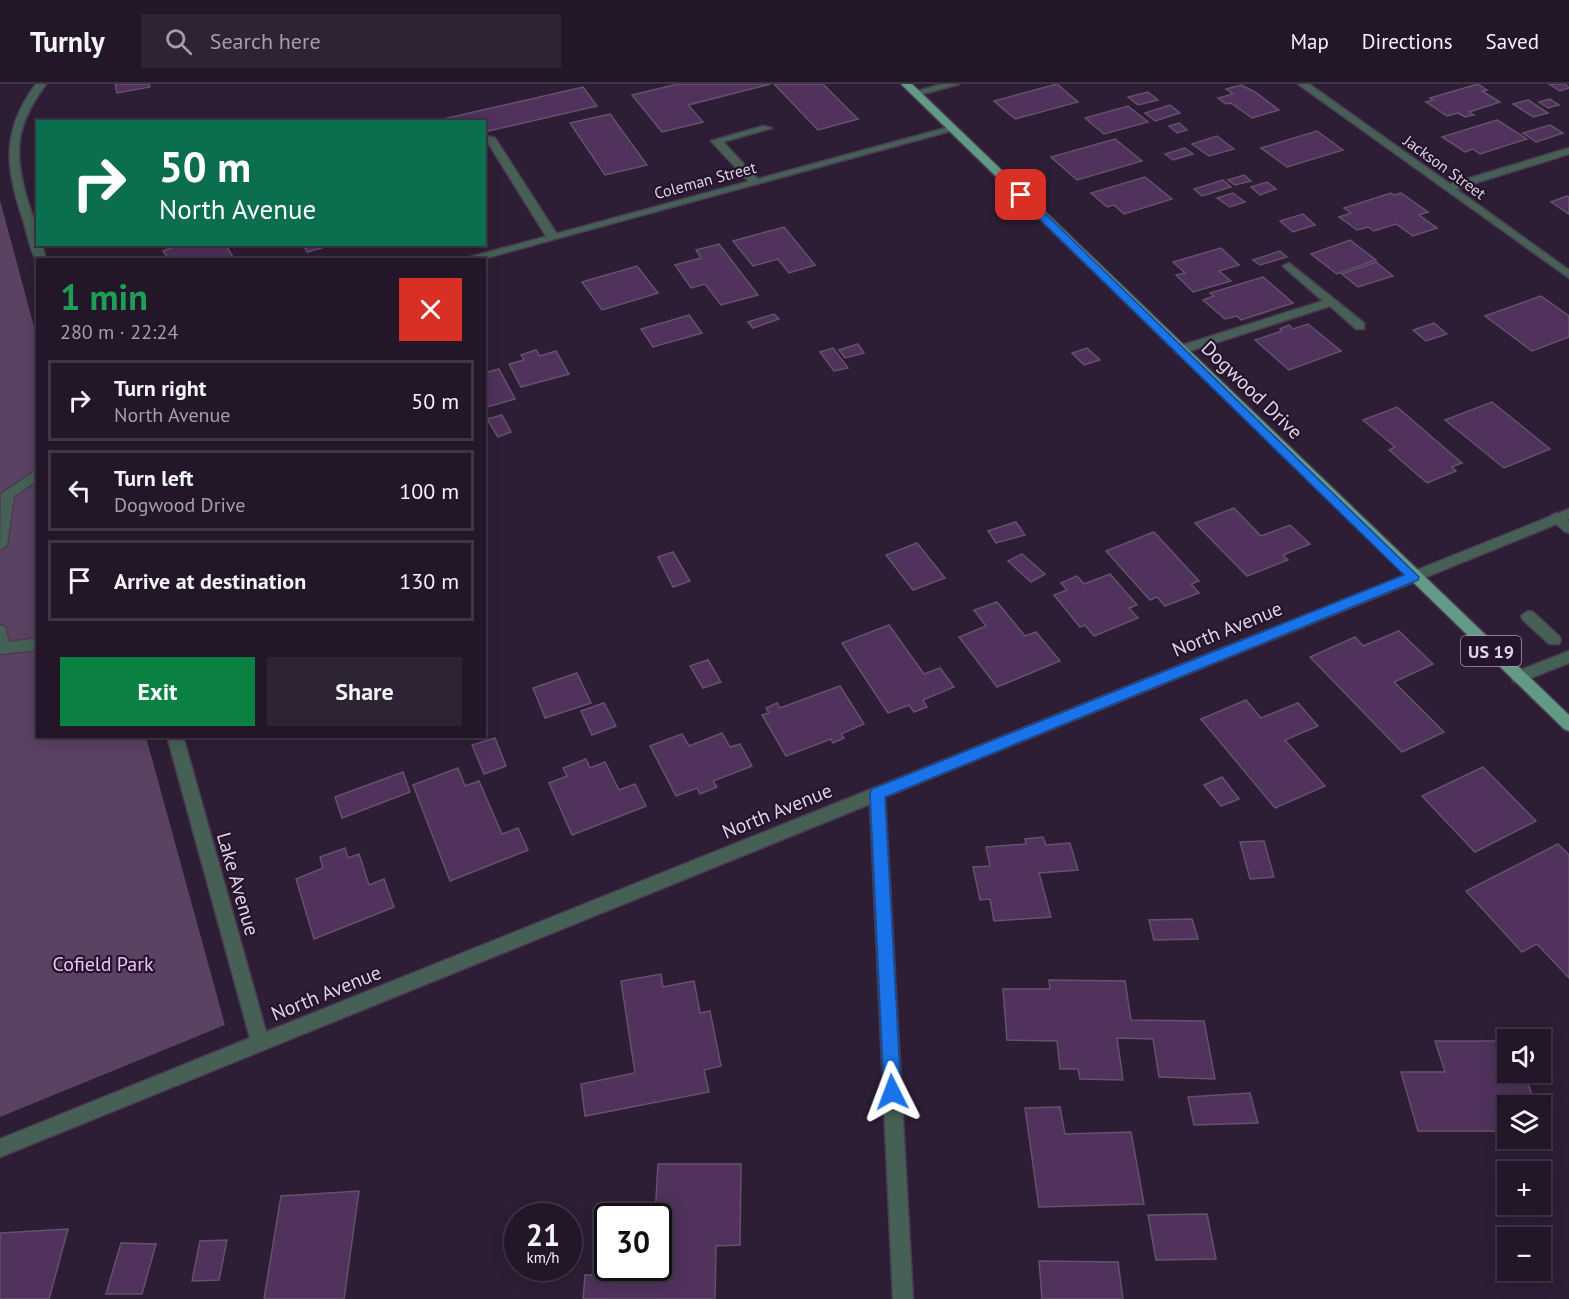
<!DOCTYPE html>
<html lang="en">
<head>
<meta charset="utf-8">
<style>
	:root { --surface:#221628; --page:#2e2334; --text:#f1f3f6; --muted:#a29fa8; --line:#3f3545; --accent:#0b8043 }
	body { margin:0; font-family:"PT Sans",sans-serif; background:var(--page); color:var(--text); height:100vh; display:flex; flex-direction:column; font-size:22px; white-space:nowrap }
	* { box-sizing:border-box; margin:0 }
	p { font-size:20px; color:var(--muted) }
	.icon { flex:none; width:33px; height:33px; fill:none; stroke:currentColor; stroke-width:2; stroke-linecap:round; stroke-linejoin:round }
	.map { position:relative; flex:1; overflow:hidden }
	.side { position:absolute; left:36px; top:174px; width:450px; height:480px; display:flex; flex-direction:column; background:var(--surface); border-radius:0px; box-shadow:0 3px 15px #0003,0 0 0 2px var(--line) }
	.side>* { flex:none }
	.guide { position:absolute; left:36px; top:36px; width:450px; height:126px; border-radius:0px; box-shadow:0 3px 15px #0003,0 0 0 2px var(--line); background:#0b6e4f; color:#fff; overflow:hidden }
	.buttons { position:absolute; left:1497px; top:945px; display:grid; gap:12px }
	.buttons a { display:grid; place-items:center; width:54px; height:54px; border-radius:0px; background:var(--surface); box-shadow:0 3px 15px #0003,0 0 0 2px var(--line); font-size:30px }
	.speed { position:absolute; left:504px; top:1119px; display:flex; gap:12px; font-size:30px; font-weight:700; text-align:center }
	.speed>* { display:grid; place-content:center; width:78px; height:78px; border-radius:50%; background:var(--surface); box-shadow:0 3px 15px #0003,0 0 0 2px var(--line); line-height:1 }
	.speed small { font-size:15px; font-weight:400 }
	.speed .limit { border:3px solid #111; border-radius:9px; background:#fff; color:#111 }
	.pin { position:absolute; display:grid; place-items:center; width:51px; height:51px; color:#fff; margin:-26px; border-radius:12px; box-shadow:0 3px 9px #0006 }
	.me { position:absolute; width:66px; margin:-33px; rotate:357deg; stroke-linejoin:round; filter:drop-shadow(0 0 4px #0008) }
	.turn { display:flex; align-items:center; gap:21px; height:126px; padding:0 24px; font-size:27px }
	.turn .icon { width:78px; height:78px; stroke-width:2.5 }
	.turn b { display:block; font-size:42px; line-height:51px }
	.round { display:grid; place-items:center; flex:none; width:63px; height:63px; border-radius:0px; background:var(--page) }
	.head { display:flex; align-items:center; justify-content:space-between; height:102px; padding:0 24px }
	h1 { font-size:36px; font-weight:600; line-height:45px; color:#1e9e55 }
	.action { display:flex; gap:12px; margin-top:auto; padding:12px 24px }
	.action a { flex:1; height:69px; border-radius:0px; background:var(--accent); color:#fff; font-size:24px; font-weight:600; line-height:69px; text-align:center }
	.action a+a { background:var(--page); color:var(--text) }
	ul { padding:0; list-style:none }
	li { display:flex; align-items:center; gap:18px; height:81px; margin:0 12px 9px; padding:0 12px; border:3px solid var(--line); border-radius:0px }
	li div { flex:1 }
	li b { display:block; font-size:22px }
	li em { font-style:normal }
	header { display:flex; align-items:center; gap:36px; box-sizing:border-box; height:84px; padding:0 30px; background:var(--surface); border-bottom:2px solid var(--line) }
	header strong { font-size:28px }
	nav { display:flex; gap:33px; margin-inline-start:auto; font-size:21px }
	.search { width:420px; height:54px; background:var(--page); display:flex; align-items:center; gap:15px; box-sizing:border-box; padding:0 21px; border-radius:0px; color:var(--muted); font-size:22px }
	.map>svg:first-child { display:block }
</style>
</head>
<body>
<header>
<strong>Turnly</strong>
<div class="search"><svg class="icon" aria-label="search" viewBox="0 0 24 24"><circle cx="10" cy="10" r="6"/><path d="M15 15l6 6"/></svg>Search here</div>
<nav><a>Map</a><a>Directions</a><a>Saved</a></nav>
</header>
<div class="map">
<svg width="1569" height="1215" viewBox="0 0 1569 1215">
	<rect width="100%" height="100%" fill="#2e1e35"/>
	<path fill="#594262" d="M0,116L37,254L38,652L146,653L225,941L0,1033Z"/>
	<g fill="#50325c" stroke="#64516b" stroke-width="1.5">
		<path d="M115,0H149L150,3L117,9Z"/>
		<path d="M678,0H771L688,21L703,38L662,48L632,11Z"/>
		<path d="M774,0H823L858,35L818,46Z"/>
		<path d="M1057,0L1078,18L1015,35L994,17Z"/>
		<path d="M1478,0L1487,6L1482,7L1500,18L1469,28L1474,31L1465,33L1458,29L1447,32L1426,18L1433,16L1430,14Z"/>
		<path d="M1549,0H1565L1569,4L1560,7Z"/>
		<path d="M1241,1L1255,8L1279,26L1252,34L1231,19L1226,20L1218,14L1233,10L1226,5Z"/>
		<path d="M583,3L597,22L484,48V38H430Z"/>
		<path d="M1148,8L1158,16L1138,21L1128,13Z"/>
		<path d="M1550,15L1559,21L1548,24L1539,18Z"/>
		<path d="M1528,16L1548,29L1533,33L1513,20Z"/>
		<path d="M1170,21L1180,29L1155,37L1145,29Z"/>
		<path d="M1128,22L1148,38L1104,50L1085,34Z"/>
		<path d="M610,30L647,81L605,91L570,39Z"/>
		<path d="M1497,36L1527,55L1480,70L1473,65L1465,68L1442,53Z"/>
		<path d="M1179,39L1187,46L1177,49L1169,42Z"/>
		<path d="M1550,41L1563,49L1536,58L1523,49Z"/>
		<path d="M1317,47L1343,66L1287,83L1261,64Z"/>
		<path d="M1217,52L1234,65L1209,72L1192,60Z"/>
		<path d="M1115,55L1142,77L1077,96L1051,73Z"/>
		<path d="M1185,64L1193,70L1173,76L1165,70Z"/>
		<path d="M1244,91L1251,97L1235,101L1228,96Z"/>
		<path d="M1145,93L1172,115L1124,130L1114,121L1107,123L1091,109Z"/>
		<path d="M1223,96L1231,103L1202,112L1194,105Z"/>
		<path d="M1267,98L1276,105L1260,111L1251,103Z"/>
		<path d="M1233,109L1245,118L1230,123L1217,114Z"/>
		<path d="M1391,109L1394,111L1401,109L1428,128L1419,131L1437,144L1413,152L1396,140L1374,147L1368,143L1357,146L1339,133L1351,129L1344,124Z"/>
		<path d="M1567,112L1569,113V130L1551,118Z"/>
		<path d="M1303,130L1315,141L1293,148L1280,137Z"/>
		<path d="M784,143L815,181L789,189L778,175L753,182L733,157Z"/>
		<path d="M1350,156L1376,176L1337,190L1311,170Z"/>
		<path d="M182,160H225L235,176H169L163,167Z"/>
		<path d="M303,160H335L307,168Z"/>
		<path d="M719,160L758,211L721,221L705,200L691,204L675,181L701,174L696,166Z"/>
		<path d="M1221,164L1239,181L1219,187L1231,197L1193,208L1176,191L1185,189L1173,178Z"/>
		<path d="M1280,167L1287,173L1260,181L1253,176Z"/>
		<path d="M1376,178L1393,192L1358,203L1342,190Z"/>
		<path d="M637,182L658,209L602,226L582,198Z"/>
		<path d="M1263,193L1293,219L1241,236L1237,232L1225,235L1203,216L1214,212L1210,209Z"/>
		<path d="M1541,212L1569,232V253L1532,267L1485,232Z"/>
		<path d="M774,230L779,235L753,244L748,238Z"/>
		<path d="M689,231L702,249L653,263L641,245Z"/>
		<path d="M1434,239L1447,250L1426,257L1413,246Z"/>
		<path d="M1308,240L1341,267L1289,286L1255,256L1282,247L1280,245L1289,241L1293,245Z"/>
		<path d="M858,260L864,269L845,274L839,266Z"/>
		<path d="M833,264L848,284L834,287L820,268Z"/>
		<path d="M1087,264L1100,276L1084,281L1072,269Z"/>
		<path d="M536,266L540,272L556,267L569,290L521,303L509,280L524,276L521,271Z"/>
		<path d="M499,285L515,315L484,324V289Z"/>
		<path d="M1492,318L1550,365L1504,384L1445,336Z"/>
		<path d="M1397,323L1462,379L1452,383L1456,387L1427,399L1389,366L1395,363L1363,336Z"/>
		<path d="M502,331L511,348L498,353L487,335Z"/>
		<path d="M1234,424L1261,452L1290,441L1310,460L1283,471L1288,476L1247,492L1195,439Z"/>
		<path d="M1016,438L1025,451L996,459L988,447Z"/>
		<path d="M1154,448L1199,497L1191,500L1199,509L1165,522L1157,513L1150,516L1106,467Z"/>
		<path d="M917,459L945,494L913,506L886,471Z"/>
		<path d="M673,468L690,497L673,503L658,473Z"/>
		<path d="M1022,470L1045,490L1031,498L1008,477Z"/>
		<path d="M1110,490L1137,521L1129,524L1138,534L1094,552L1085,541L1080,543L1054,511L1067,506L1061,499L1077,492L1084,500Z"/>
		<path d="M997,518L1025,552L1036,548L1060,577L997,603L959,553L986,542L974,526Z"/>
		<path d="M889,541L924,590L940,584L954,603L923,616L927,623L914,628L909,621L888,629L842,559Z"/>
		<path d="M1399,547L1433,580L1394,598L1444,648L1402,668L1310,573L1355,553L1363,562Z"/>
		<path d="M708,576L721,598L703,604L690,582Z"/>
		<path d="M577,589L591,619L545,634L533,604Z"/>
		<path d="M840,602L864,640L841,650L844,654L833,659L831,655L786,672L762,631L769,629L766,624L777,619L780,624Z"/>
		<path d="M1246,616L1261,634L1298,619L1318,642L1285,656L1325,702L1275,724L1201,635Z"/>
		<path d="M604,619L616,642L592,651L581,627Z"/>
		<path d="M722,649L730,663L740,660L752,682L713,697L717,703L700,710L697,704L676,712L650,662L682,650L689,662Z"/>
		<path d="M495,654L506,682L484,690L472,661Z"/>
		<path d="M586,675L590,684L605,678L619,706L635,700L646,722L572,751L549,699L567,692L563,684Z"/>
		<path d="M1483,683L1536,737L1475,768L1422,712Z"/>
		<path d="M458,684L465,702L479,697L502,750L518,744L528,766L450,797L413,701Z"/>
		<path d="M403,688L410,708L342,734L335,713Z"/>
		<path d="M1222,693L1239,715L1221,722L1204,701Z"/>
		<path d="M1043,753L1046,761L1070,759L1078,786L1039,789L1051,833L994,837L990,815L980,816L973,783L990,782L986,763L1026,760L1025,755Z"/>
		<path d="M1264,757L1274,793L1250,795L1240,758Z"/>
		<path d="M1558,760L1569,771V894L1537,860L1522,868L1466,807Z"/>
		<path d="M345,764L348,774L359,770L369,801L384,795L394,823L314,855L296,795L323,784L320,773Z"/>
		<path d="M1192,835L1198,855L1154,856L1149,836Z"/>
		<path d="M661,890L663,903L694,897L700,929L710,927L721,982L704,986L709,1008L585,1032L581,1000L635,989L621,897Z"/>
		<path d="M1049,896L1125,897L1131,936L1204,937L1215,995L1159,993L1153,955L1117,954L1123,996L1080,995L1078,985H1060L1057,957L1007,956L1003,905H1050Z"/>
		<path d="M1435,957H1508V988H1524L1536,1022H1508V1047H1418L1401,988H1445Z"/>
		<path d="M1250,1009L1258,1039L1194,1041L1188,1013Z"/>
		<path d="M1060,1023L1065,1050L1131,1048L1144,1120L1039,1123L1025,1024Z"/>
		<path d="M658,1080H741L740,1161L716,1162L715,1215H583L585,1191H651L652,1184H658V1132H655Z"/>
		<path d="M359,1107L344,1215H264L281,1112Z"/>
		<path d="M1207,1130L1216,1175L1156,1176L1148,1131Z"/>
		<path d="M68,1145L49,1215H0V1149Z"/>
		<path d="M227,1156L219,1196L192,1197L200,1157Z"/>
		<path d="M121,1159L156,1160L142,1210H106Z"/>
		<path d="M1039,1177L1118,1178L1123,1215H1042Z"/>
	</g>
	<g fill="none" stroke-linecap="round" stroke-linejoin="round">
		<g stroke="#4a3b51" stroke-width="3">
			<g id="lane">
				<path d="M763,42L772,44L723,58L759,96V100H751L711,57Z"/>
				<path d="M486,52L495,54L558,152L556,154H548L546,152L485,54Z"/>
				<path d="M1289,179L1364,239V245H1356L1330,222L1184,269H1176V263L1323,217L1285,184L1283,182Z"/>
				<path d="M38,385V396L14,412L7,461L0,466L1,410Z"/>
				<path d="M1557,429L1569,437V449L1564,447L1550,434L1552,431Z"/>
				<path d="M1528,527L1533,528L1559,552L1561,556L1559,560H1549L1523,536L1521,532Z"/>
				<path d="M0,541L5,543L9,558L38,554V566L0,570Z"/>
				<path d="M1569,567V579L1518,599L1513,597L1511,593L1513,589Z"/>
			</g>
		</g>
		<g stroke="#4a3b51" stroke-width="3">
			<g id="street">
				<path d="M36,0H46C16,41 13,66 27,115C32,130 38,144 38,160H42L46,176H38V179C30,168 28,152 24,139C6,84 0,49 36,0Z"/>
				<path d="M942,0H959L916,12L911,9Z"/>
				<path d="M1298,0H1309L1450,100L1569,64V70L1456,105L1569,186V194Z"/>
				<path d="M949,43L958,45L479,176H459Z"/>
				<path d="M1569,425V435L885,713L913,1215H893L870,720L0,1073V1055L250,954L167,652H183L266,948Z"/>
			</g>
		</g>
		<g stroke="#4a3b51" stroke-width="3">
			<path id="primary" d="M901,0H912L1569,631V647L1564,645Z"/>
		</g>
		<use href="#lane" fill="#466056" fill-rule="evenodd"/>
		<use href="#street" fill="#466056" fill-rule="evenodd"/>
		<use href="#primary" fill="#639a85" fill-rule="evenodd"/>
	</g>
	<path fill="#1a73e8" stroke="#114b97" stroke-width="1.5" d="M1017,109H1024L1419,493L1418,496L885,713L901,1008L898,1014L892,1016L887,1014L884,1008L870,709L872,705L1404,491L1017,113Z"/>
	<g text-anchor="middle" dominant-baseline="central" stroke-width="4.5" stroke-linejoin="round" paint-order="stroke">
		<g font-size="16" fill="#dfd4e4" stroke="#25142b">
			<text transform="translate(1445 83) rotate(36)">Jackson Street</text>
			<text transform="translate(705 96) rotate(-15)">Coleman Street</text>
		</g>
		<rect fill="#25142b" stroke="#a79aac" stroke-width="1.5" x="1461" y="552" width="60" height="30" rx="4.5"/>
		<g font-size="18" font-weight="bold" fill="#dfd4e4">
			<text x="1491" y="567">US 19</text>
		</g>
		<g font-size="20" fill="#dfd4e4" stroke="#25142b">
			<text transform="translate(1252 306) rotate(44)">Dogwood Drive</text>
			<text transform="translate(1227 545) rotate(-22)">North Avenue</text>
			<text transform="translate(777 727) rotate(-22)">North Avenue</text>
			<text transform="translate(238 800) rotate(74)">Lake Avenue</text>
			<text transform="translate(326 909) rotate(-22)">North Avenue</text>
		</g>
		<g font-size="20" fill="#ecc4fc" stroke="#25142b">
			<text x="103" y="880">Cofield Park</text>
		</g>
	</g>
</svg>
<div class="buttons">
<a><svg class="icon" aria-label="sound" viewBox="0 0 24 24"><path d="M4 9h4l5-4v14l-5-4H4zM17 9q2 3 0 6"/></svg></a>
<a><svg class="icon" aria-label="layers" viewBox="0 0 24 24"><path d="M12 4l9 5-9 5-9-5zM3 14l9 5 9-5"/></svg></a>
<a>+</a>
<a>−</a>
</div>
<div class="speed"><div>21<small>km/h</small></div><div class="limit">30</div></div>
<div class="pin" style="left:1021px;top:111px;background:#d93025"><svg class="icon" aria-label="arrive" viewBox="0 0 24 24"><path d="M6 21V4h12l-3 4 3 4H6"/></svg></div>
<svg class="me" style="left:892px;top:1008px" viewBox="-20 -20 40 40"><path d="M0-17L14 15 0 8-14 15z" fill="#1a73e8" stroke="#fff" stroke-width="4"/></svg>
<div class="guide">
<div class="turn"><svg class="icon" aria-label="right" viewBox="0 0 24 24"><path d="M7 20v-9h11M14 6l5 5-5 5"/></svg><div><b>50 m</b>North Avenue</div></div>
</div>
<section class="side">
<div class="head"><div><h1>1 min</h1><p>280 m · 22:24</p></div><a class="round" style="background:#d93025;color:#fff"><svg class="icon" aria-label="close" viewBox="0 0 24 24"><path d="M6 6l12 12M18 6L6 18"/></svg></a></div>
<ul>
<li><svg class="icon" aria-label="right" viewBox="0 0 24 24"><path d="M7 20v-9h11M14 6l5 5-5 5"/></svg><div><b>Turn right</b><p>North Avenue</p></div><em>50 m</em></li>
<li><svg class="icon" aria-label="left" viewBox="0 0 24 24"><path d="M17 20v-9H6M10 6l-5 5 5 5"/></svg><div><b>Turn left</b><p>Dogwood Drive</p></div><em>100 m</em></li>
<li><svg class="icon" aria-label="arrive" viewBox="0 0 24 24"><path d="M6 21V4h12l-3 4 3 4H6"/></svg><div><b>Arrive at destination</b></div><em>130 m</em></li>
</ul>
<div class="action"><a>Exit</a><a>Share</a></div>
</section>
</div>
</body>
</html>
